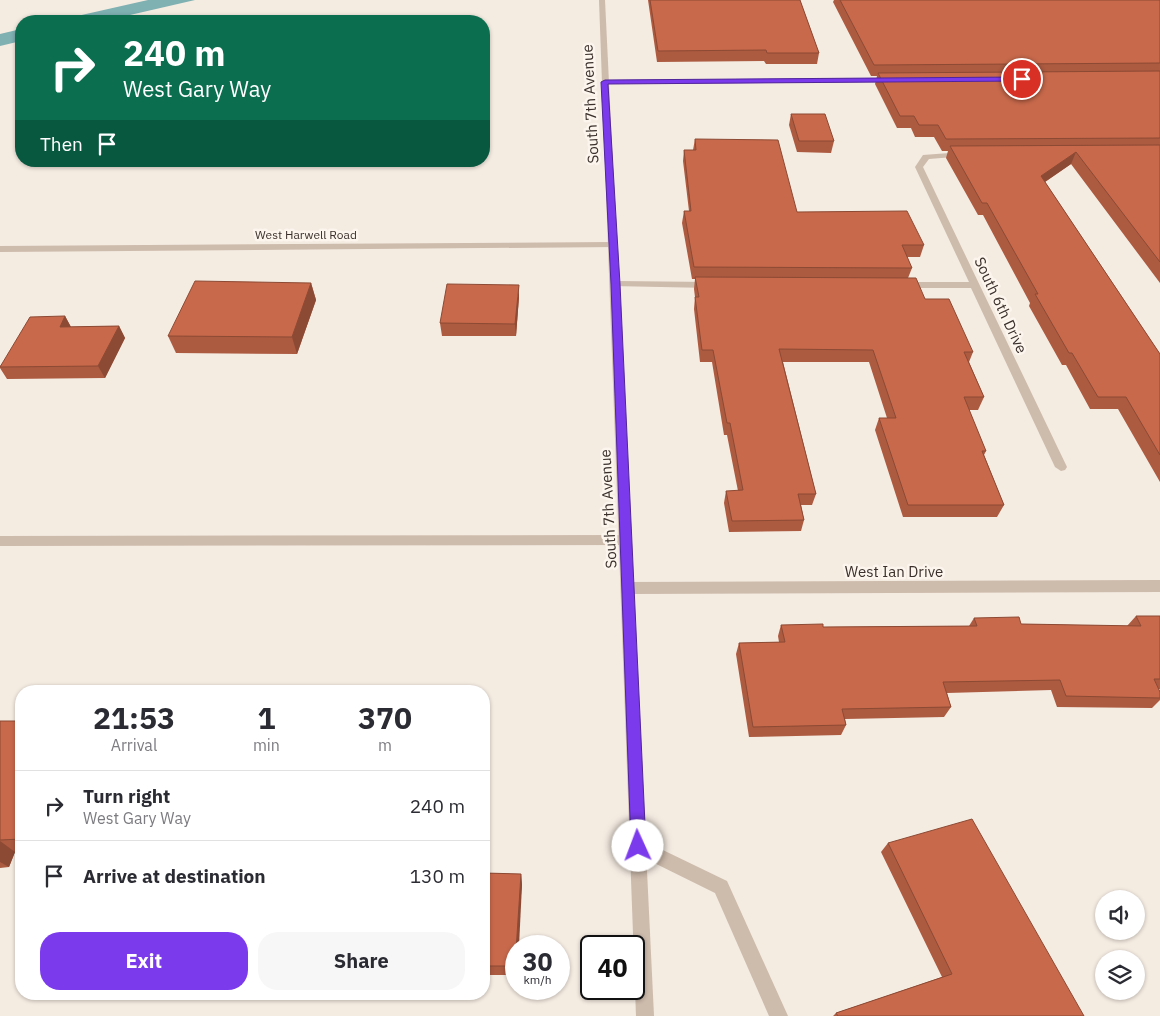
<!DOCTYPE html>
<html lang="en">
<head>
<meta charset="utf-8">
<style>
	:root { --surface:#fff; --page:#f7f7f7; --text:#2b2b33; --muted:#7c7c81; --line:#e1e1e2; --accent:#7c3aed }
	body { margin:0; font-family:"IBM Plex Sans",sans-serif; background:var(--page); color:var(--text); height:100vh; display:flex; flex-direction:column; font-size:19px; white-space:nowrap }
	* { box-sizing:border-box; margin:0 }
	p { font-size:16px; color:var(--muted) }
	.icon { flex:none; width:28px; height:28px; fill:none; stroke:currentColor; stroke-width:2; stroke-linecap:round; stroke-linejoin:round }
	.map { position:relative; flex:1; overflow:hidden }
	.panel { position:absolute; left:15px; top:685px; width:475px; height:315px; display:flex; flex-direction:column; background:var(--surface); border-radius:20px; box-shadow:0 1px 4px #0004 }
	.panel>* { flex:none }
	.banner { position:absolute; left:15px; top:15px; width:475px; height:152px; border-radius:20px; box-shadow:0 1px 4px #0004; background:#0b6e4f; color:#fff; overflow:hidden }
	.controls { position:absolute; left:1095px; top:890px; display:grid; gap:10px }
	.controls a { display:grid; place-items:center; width:50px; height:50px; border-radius:50%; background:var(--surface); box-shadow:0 1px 4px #0004; font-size:25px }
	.speed { position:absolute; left:505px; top:935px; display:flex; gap:10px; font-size:25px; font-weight:700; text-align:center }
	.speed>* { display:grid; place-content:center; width:65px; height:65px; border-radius:50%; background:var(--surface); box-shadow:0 1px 4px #0004; line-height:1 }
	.speed small { font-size:12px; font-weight:400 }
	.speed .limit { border:2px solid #111; border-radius:8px; background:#fff; color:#111 }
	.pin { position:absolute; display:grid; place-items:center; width:42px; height:42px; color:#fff; margin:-21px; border:2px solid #fff; border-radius:50%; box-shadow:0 1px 5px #0007 }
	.me { position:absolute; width:55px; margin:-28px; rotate:358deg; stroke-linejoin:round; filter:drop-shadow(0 0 4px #0008) }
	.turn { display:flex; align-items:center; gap:18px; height:105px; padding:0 25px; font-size:22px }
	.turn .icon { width:65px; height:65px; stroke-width:2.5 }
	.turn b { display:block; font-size:35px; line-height:42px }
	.then { display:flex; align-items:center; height:48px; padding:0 25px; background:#0003; gap:10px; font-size:19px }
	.eta { display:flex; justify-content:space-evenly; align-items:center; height:85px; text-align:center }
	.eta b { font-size:30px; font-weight:700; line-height:35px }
	.action { display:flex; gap:10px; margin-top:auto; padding:10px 25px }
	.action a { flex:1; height:58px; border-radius:20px; background:var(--accent); color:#fff; font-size:20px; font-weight:700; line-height:58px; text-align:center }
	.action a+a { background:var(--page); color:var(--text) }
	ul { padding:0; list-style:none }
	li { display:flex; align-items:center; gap:15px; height:70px; padding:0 25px; border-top:1px solid var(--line) }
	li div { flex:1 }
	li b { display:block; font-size:19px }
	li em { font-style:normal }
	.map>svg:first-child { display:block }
</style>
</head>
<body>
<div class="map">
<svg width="1160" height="1016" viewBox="0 0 1160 1016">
	<rect width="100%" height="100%" fill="#f4ebe1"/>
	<g fill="#7fb0b2">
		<path d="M148,0H195L104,21H55Z"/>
		<path d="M21,29V41L0,46V34Z"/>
	</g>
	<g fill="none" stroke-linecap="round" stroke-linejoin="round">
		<g fill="#cdbbac" fill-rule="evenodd">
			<path d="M625,535L630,536L631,540L630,544L625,545L0,546V536Z"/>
			<path d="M638,838L727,881L788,1016H769L715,893L632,852L630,846L632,840Z"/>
		</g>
		<g fill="#cdbbac" fill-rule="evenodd">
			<path d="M893,78H896V82L605,84L601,82L605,80Z"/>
			<path d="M963,152H966V156L929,159L923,167L1067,467L1065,470L1061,471L1055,467L971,288H902L897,285L902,282H969L915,167L923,155Z"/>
			<path d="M613,242L618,245L616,247L0,252V246Z"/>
			<path d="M615,281L710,282L715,285L710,288L612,286L610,284Z"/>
			<path d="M1160,580V592L628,594L623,592L621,588L623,584L628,582Z"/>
		</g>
		<path fill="#cdbbac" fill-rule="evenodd" d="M599,0H605L654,1016H636Z"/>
	</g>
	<g fill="#ac5a40">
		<path d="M648,0H800L819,53L817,64H766L764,61L657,62Z"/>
		<path d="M834,0H1160V283L1071,164L1045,182L1160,354V482L1118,409H1090L1066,365H1062L1029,306L1030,303L983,215H978L946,158L948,151H942L934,137H915L911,128H897L875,84L877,76H871L833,2Z"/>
		<path d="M791,114L834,141L831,153L797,152L789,125Z"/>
		<path d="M695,139L797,212L924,245L920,257H907L912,268L908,278L925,299L973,352L969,362L984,397L978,410H969L986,451L984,455L1004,505L997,517H903L875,430L879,418H887L869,362H783L816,494L812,505H801L804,520L801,531L729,532L724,503L726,491H738L727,435H724L712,362H700L694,309L695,297L694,289L695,279H692L682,223L684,211H689L683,161L684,150H693Z"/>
		<path d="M311,283L316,300L297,354L176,353L168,336Z"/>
		<path d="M519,297L516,336H442L440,323Z"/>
		<path d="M65,316L71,327L119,326L125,338L105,378L7,379L0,368V366Z"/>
		<path d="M1136,616H1160V689H1159L1160,692V700L1152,708L1057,707L1051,690L947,693L951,707L944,717L845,719L846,725L841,735L749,737L736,654L739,643L779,642L778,636L781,625L823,627L969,626L974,618L1021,624L1127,626Z"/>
		<path d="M0,721H21V852H15L9,867L0,868Z"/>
		<path d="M888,843L1084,1016H833L836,1013L942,977L881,852Z"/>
		<path d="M484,873L521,874L522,885L516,946V975H484Z"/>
	</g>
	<g fill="#8c4a34">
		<path d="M1076,152L1071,164L1036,188L1041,176Z"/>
		<path d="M311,283L316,300L297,354L292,337Z"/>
		<path d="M519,285V297L516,336L515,324Z"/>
		<path d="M65,316L72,329L60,327Z"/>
		<path d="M119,326L125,338L105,378L98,366Z"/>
		<path d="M0,841L15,852L9,867L0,862Z"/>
		<path d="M521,874L522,885L519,946H516Z"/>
	</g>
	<g fill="#c8694b" stroke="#8c4a34">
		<path d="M650,0H800L819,53H767L766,50L658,51Z"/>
		<path d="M840,0H1160V63L874,65Z"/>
		<path d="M1160,71V138L946,139L938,125H919L914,116H900L878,73Z"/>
		<path d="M791,114H825L834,141H799Z"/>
		<path d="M695,139L778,140L797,212L907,211L924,245H902L912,268L694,267L684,211H691L684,150H696Z"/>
		<path d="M1160,145V262L1076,152L1041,176L1160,354V455L1126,397H1098L1072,353H1069L1035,294H1038L987,203H982L950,146Z"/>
		<path d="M695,277L916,278L925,299H949L973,352H964L984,397H964L986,451H982L1004,505H908L879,418H896L873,350L779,349L816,494H798L804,520L732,521L726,491L743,490L730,423H727L713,350H702L695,297H699Z"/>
		<path d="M195,281L311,283L292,337L168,336Z"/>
		<path d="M447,284L519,285L515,324L440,323Z"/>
		<path d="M65,316L60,327L119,326L98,366L0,367L30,317Z"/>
		<path d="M1136,616H1160V679H1154L1160,692V698L1066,696L1060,680L943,682L951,707L842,709L846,725L753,727L739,643L785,642L781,625L823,624V627L977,626L974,618L1019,617L1021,624L1141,626Z"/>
		<path d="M0,721H21V839L0,840Z"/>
		<path d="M972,819L1084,1016H838L836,1013L952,974L888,843Z"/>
		<path d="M484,873L521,874L515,966H484Z"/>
	</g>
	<path fill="#7c3aed" stroke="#51269a" d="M1022,77L1024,78V81L608,84L620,284L646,846L644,851L638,854L633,851L631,846L611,284L601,82L605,80Z"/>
	<g text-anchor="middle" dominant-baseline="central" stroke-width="5" stroke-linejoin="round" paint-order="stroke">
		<g font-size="12" fill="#3b302b" stroke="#fbf5ee">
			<text x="306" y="234">West Harwell Road</text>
		</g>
		<g font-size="15" fill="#3b302b" stroke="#fbf5ee">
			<text transform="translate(590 104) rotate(-93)">South 7th Avenue</text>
			<text transform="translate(1001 305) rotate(65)">South 6th Drive</text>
			<text transform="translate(608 509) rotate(-93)">South 7th Avenue</text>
			<text x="894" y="571">West Ian Drive</text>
		</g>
	</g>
</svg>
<div class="controls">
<a><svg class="icon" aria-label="sound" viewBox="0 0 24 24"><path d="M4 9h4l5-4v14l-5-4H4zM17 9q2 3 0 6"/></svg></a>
<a><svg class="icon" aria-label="layers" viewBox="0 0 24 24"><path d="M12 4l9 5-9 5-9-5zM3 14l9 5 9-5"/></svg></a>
</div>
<div class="speed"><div>30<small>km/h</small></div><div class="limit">40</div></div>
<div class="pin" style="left:1022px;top:79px;background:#d93025"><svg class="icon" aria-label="arrive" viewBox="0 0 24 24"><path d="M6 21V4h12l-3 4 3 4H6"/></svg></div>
<svg class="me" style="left:638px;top:846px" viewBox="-20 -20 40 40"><circle r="19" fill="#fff"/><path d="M0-13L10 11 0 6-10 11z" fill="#7c3aed"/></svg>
<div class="banner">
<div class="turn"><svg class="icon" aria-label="right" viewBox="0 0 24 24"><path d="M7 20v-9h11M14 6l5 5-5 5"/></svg><div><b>240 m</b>West Gary Way</div></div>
<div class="then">Then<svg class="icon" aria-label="arrive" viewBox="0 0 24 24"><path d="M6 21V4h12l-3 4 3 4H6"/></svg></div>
</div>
<section class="panel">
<div class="eta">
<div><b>21:53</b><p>Arrival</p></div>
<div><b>1</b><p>min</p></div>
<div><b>370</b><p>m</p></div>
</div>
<ul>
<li><svg class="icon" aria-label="right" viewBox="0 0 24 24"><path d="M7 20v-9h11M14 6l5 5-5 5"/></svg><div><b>Turn right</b><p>West Gary Way</p></div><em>240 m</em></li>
<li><svg class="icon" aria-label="arrive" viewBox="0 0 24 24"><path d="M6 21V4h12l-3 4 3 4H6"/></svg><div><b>Arrive at destination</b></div><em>130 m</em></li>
</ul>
<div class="action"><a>Exit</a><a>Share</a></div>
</section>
</div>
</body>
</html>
